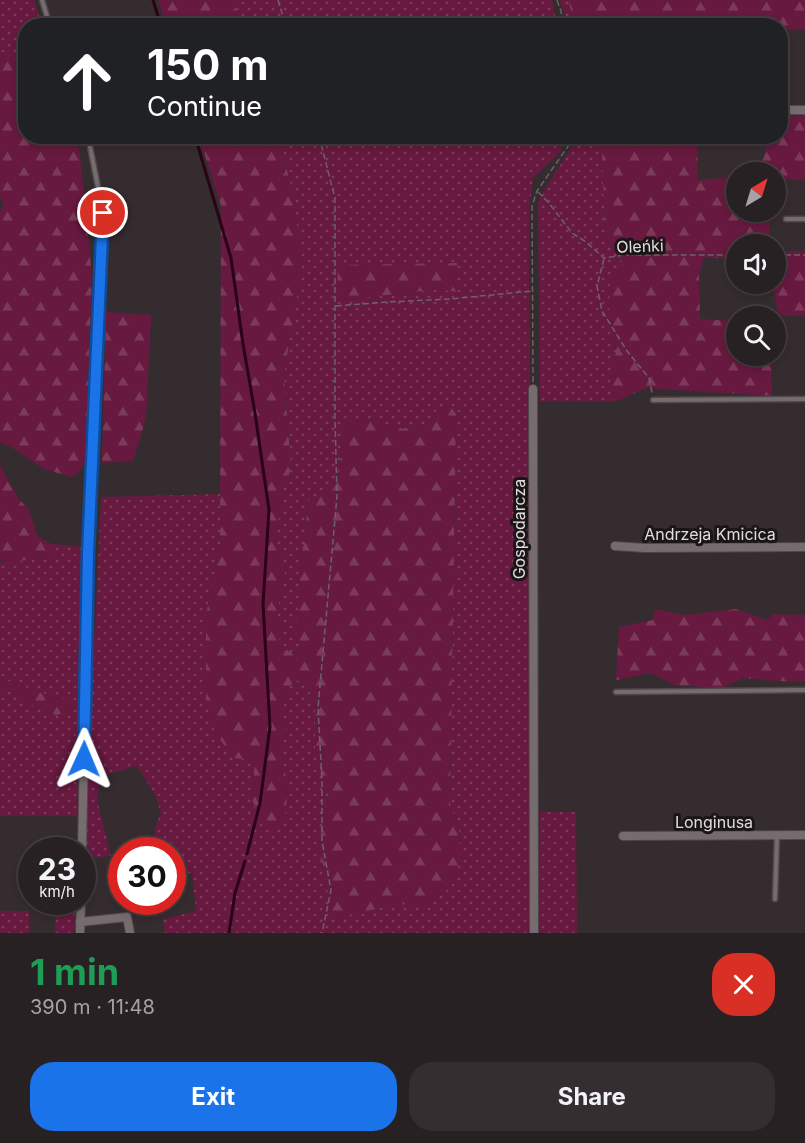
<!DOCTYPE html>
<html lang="en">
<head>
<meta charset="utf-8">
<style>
	:root { --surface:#282123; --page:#342e30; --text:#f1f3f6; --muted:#a5a3a6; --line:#443e41; --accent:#1a73e8 }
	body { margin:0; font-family:Inter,sans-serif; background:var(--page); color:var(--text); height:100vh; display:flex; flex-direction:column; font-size:22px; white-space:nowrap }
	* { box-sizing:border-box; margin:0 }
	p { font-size:20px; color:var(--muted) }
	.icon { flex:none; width:33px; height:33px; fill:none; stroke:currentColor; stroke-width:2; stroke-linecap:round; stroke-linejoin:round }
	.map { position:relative; height:933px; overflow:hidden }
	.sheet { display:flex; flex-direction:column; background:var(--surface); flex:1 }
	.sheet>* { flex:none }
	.top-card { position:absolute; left:18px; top:18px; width:770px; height:126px; border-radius:24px; box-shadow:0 3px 9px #0003,0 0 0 2px var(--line); background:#202124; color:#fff; overflow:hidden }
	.needle { width:39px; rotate:38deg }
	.fabs { position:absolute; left:726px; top:162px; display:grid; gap:12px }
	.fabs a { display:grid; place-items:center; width:60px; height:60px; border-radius:50%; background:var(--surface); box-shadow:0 3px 9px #0003,0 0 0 2px var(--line); font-size:30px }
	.speed { position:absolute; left:18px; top:837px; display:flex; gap:12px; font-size:30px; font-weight:700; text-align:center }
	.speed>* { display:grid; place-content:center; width:78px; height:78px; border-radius:50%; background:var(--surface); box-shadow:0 3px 9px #0003,0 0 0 2px var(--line); line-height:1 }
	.speed small { font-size:15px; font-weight:400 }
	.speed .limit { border:9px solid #d22; background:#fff; color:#111 }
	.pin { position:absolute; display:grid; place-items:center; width:51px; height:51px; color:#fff; margin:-26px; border:3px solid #fff; border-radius:50%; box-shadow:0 2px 6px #0007 }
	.me { position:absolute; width:66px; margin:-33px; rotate:1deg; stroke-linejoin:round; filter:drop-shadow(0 0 4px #0008) }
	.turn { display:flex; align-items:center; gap:21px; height:126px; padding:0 30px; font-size:27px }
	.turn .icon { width:78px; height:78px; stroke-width:2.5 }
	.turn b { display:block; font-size:42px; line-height:51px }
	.round { display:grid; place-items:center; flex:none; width:63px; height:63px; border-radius:24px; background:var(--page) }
	.summary { display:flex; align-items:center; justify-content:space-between; height:102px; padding:0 30px }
	h1 { font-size:36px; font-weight:700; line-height:45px; color:#1e9e55 }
	.cta { display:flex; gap:12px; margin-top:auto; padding:12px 30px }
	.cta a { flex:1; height:69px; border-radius:24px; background:var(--accent); color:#fff; font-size:24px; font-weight:700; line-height:69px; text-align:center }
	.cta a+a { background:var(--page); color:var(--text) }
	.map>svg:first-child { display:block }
</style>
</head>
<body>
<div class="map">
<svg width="805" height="933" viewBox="0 0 805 933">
	<defs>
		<pattern id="green-dots" width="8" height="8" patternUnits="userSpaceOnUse" patternTransform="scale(1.5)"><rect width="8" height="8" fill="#67193f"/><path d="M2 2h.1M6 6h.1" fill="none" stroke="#7c3a5a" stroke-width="1.8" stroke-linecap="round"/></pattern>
		<pattern id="forest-firs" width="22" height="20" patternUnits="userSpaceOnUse" patternTransform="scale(1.5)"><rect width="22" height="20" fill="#67193f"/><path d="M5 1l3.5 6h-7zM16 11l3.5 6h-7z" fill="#7c3a5a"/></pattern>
	</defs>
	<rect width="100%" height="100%" fill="#352c2f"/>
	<g fill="url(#green-dots)" fill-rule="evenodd">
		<path d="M0,0H34L42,25L26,26L25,60L13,56L0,57Z"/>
		<path d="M232,0H552L557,25H242Z"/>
		<path d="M560,0H568L575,25H567Z"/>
		<path d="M279,137H564L561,151L533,178L529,211L532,933H165L163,919L196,911L192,873L173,875L172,850H160L154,830L161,813L155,795L137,766L101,776L97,799L111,856L84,859L101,497L220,494V544L206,615L215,733L234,757L255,760L252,799L288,788L280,746L286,731L282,711L290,686L301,678L315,701L316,754L329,795L318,848L326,876L331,918L398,903L429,906L459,830L450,804L456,414L449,405L436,411L430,423L404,429L372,420L343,423L339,481L306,503L307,532L299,563L302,645L299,655L284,649L278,642L282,632L277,612L285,571L276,540L283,489L291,469L284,374L302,266L293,195ZM338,265H391L456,292L439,289L345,300Z"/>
		<path d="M577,137H599L602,143L605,237L623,264L610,283L609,327L616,351L610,384L615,402L540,401L538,203C548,179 566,160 577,137Z"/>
		<path d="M52,544L85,547L79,703L38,692L0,678V561L10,562L52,557Z"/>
		<path d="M0,688L16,693L35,707L56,715L79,709L77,816H0Z"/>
		<path d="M540,812H576L577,933H537Z"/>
		<path d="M55,910H75L74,933H55Z"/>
		<rect x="0" y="911" width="29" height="22"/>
	</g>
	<g fill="url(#forest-firs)">
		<path d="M159,0H232L242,25H165Z"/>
		<path d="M568,0H805V29L780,30V26L575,25Z"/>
		<path d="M13,56L25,60L26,136L75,137L80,156L92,276L85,463L79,472L72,477L44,469L11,447L0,442V212L4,205L0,198V57Z"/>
		<path d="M805,115V180L776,179V172H758L765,154L767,137L780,136V116Z"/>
		<path d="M199,137H279L293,195L302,266L284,374L291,469L283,489L276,540L285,571L277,612L282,632L278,642L284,649L299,655L302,645L295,631L300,595L299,563L307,532L306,503L339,481L343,423L372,420L404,429L430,423L436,411L449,405L456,414L450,803L459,830L460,856L456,881L429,906L398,904L331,919L326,876L318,848L329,795L315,754V701L301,678L290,686L282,711L286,731L280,746L288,788L285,818L277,829L261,824L252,799L255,760L234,758L215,733L206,700V615L220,544L221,206Z"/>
		<path d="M599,137H697L698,180L736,177V212H769V242L771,244H736V258H704L699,274L700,319L736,321V356H762L763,362H771L772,396L646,388L615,402L610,384L616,351L609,327L610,283L623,264L605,237L602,143Z"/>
		<path d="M776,249L778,251H805V316H778L773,284H776Z"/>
		<path d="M457,263V292L439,289L345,300L337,297L338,265Z"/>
		<path d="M106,312L151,315L146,418L133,461L102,463Z"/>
		<path d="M0,465L18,498L29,510L38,537L52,544V557L10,562L0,560Z"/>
		<path d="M655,609L685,615L736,609L767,620L773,614L805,615V682L776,681L743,678L722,688L675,685L651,673L616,680L619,627L653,620Z"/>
		<path d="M0,678L38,692L79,703V709L56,715L35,707L16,693L0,688Z"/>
	</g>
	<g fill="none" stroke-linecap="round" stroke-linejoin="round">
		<g stroke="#2a0316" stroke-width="3">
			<path d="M153,0L161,26"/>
			<path d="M195,136L231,258L243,344L255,413L269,510L263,604L270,727L260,803L247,854"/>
			<path d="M229,933L235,893L245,861"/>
		</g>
		<g stroke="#4f484a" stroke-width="7">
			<g id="service">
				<path d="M42,0L50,26"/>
				<path d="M88,136L103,213L88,552"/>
				<path d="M786,219H805"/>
				<path d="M653,400L805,399"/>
				<path d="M616,692L805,690"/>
				<path d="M775,899L777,836"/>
			</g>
		</g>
		<g stroke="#4f484a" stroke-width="10">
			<g id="minor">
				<path d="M780,110H805"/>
				<path d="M533,389L534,933"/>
				<path d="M615,546L645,548L805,547"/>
				<path d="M623,836L805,835"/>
				<path d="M82,850L88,553"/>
				<path d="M80,922L127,917L130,933"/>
				<path d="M80,933L81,902"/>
			</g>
		</g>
		<g stroke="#6b6366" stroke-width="1.5" stroke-dasharray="6 3" stroke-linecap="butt">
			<path d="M278,0L286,26"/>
			<path d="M557,0L561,11L563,26"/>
			<path d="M319,136L335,198V419L337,496L318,708L322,781V841L331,890L322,933"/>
			<path d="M538,192L548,202L572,233L586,242L604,258L624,255H736"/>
			<path d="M776,255H805"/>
			<path d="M604,259L597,286L602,311L627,351L649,378L652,393"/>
			<path d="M336,306L387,302L450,299L532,291"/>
			<path d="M533,382L532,206L537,191L571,142L572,136"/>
		</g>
		<use href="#service" stroke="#766c6f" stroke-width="4"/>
		<use href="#minor" stroke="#766c6f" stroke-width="8"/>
	</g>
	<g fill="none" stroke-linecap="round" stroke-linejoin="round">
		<g stroke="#114b97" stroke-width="15">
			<path id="route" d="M84,759L88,553L103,213"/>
		</g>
		<use href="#route" stroke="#1a73e8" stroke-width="10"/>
	</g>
	<g text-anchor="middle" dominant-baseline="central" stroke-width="6" stroke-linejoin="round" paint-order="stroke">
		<g font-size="16" fill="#e1dbdd" stroke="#1a1617">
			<text transform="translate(640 246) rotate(-2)">Oleńki</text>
			<text transform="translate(519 529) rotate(-90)">Gospodarcza</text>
			<text x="710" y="534">Andrzeja Kmicica</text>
			<text x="714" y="822">Longinusa</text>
		</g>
	</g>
</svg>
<div class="fabs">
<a><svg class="needle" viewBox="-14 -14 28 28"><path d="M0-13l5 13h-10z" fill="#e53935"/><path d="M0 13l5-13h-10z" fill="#a5a3a6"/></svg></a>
<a><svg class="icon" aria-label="sound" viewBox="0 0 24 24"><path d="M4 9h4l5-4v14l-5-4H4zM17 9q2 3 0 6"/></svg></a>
<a><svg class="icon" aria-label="search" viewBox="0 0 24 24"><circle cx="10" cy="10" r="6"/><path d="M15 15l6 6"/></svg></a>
</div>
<div class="speed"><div>23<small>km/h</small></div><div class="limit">30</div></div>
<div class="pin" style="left:103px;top:213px;background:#d93025"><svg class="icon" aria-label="arrive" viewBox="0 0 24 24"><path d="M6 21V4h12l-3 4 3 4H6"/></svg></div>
<svg class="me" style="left:84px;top:759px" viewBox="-20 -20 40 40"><path d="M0-17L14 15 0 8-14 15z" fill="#1a73e8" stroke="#fff" stroke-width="4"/></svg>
<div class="top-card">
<div class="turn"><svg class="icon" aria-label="ahead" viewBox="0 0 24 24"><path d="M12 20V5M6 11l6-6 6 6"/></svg><div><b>150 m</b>Continue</div></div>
</div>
</div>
<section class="sheet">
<div class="summary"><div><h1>1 min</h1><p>390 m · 11:48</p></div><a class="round" style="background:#d93025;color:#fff"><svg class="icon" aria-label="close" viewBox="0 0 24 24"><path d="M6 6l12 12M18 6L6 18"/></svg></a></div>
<div class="cta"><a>Exit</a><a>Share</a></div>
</section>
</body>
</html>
